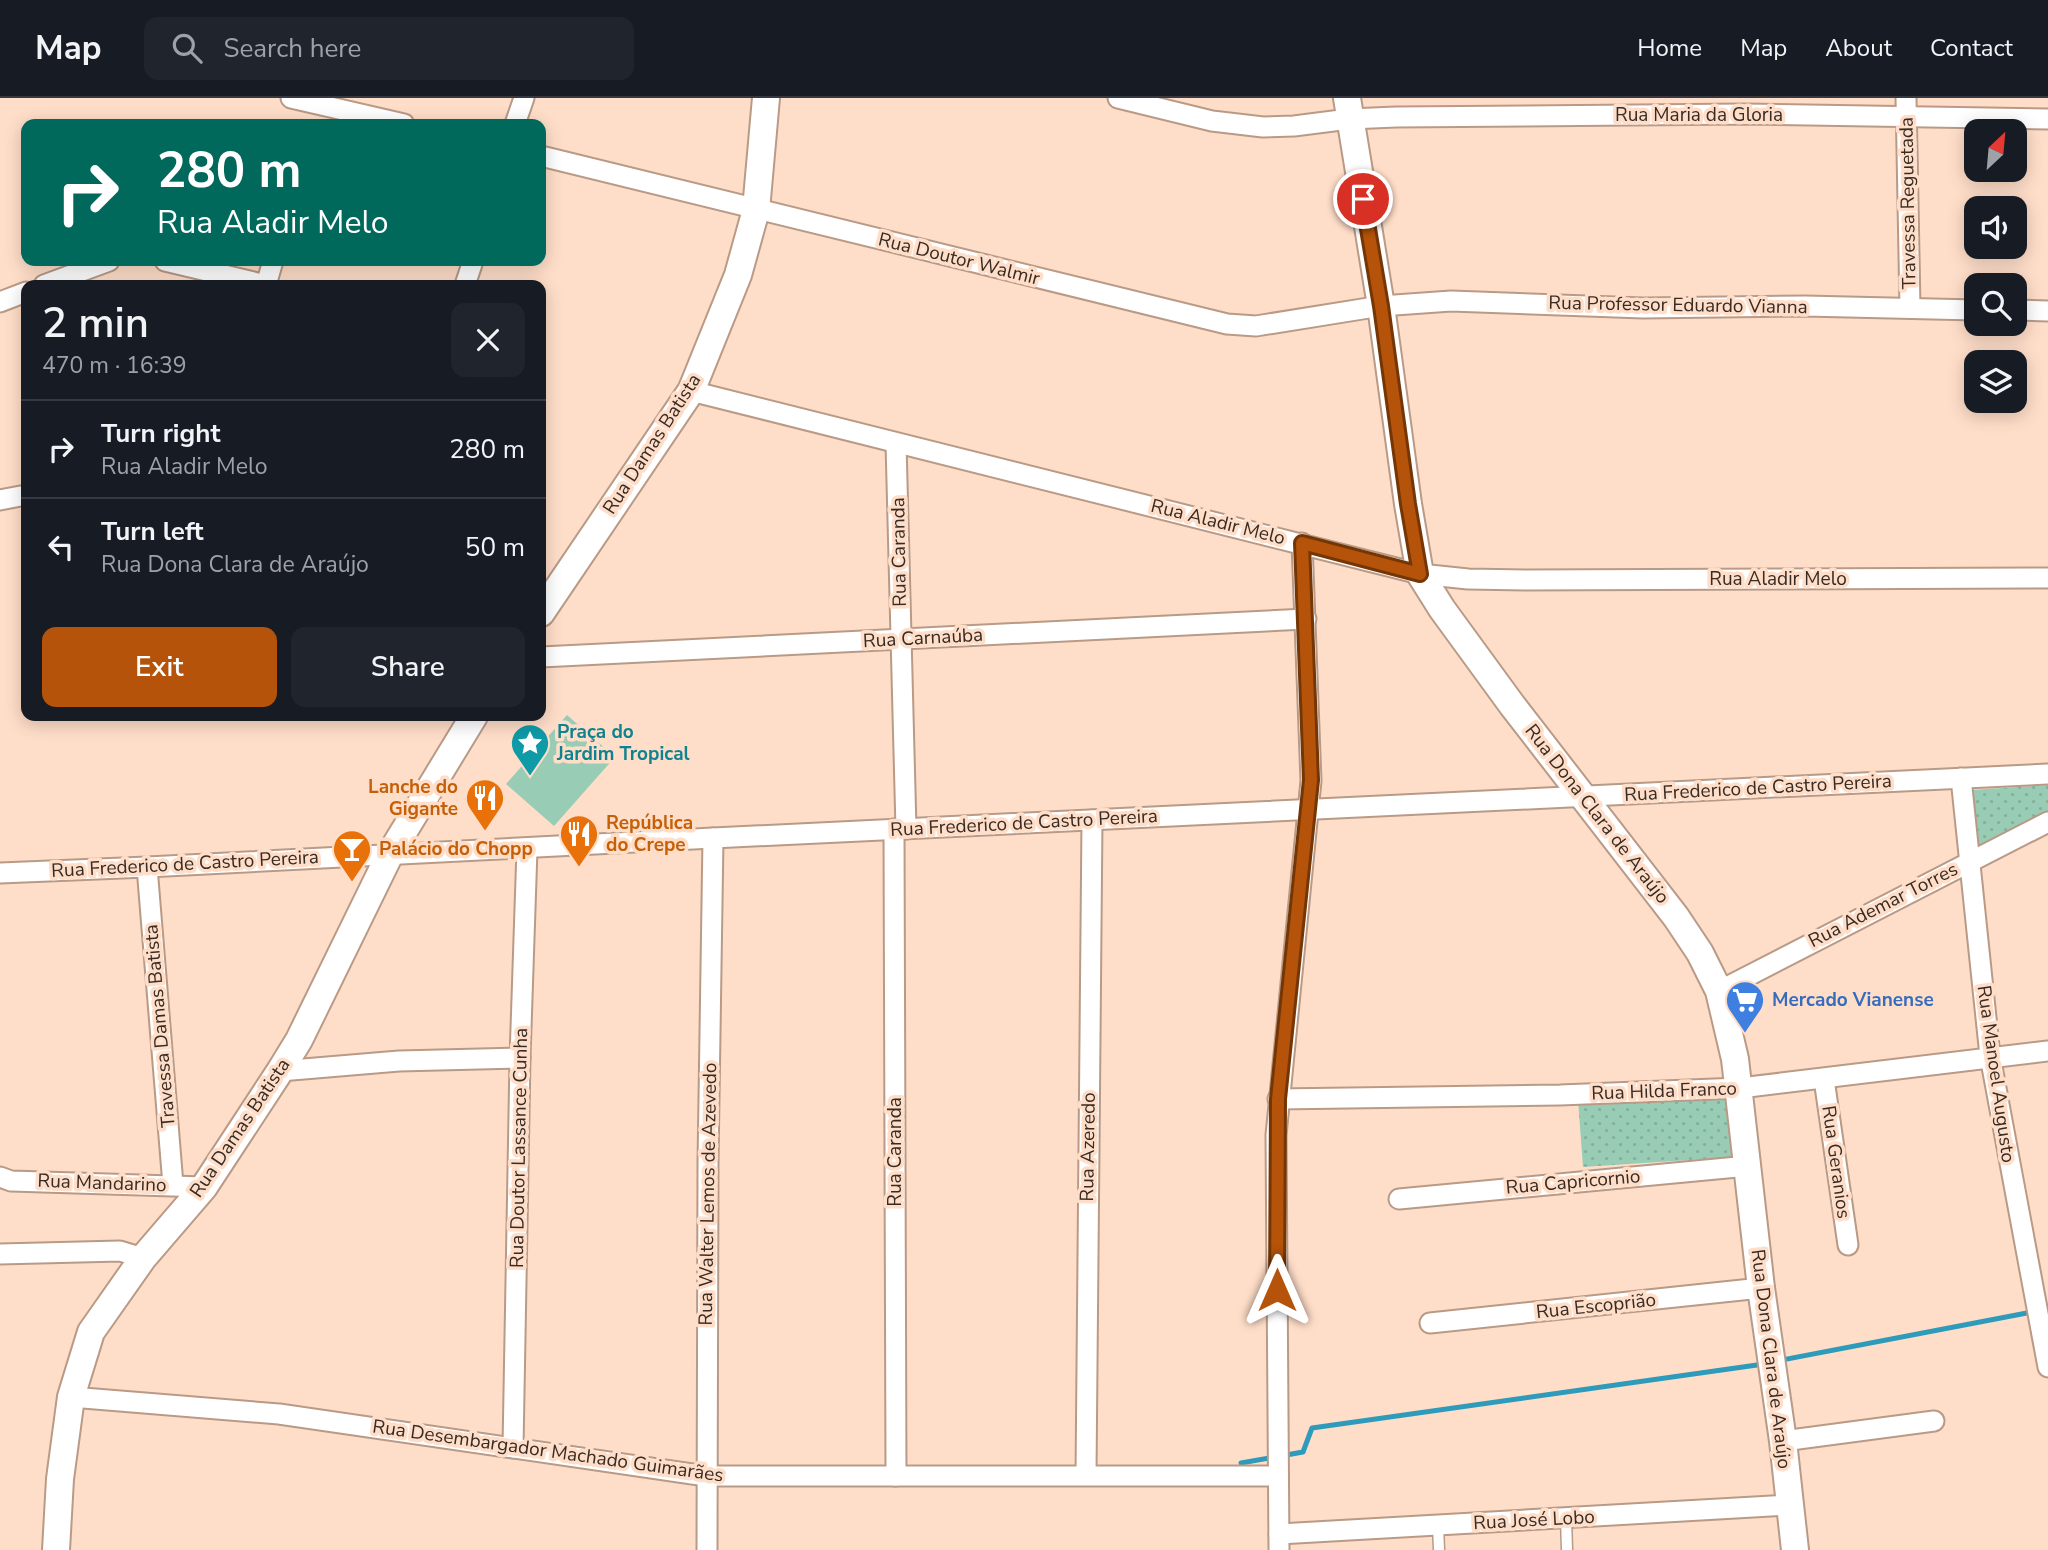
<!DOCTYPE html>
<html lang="en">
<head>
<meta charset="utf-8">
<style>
	:root { --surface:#171b24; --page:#20242c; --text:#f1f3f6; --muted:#9ea1a6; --line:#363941; --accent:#b45309 }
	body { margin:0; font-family:"Nunito Sans",sans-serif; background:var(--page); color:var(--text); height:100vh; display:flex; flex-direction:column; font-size:26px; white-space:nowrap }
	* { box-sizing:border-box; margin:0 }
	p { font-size:23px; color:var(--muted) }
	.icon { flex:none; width:38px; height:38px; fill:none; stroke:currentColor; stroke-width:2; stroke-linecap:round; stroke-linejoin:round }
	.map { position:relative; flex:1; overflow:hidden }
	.details { position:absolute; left:21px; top:182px; width:525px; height:441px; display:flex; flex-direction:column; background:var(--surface); border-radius:14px; box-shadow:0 4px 18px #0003 }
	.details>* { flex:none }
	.hud { position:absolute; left:21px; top:21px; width:525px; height:147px; border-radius:14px; box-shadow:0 4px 18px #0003; background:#00695c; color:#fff; overflow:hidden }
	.needle { width:46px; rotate:26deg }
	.tools { position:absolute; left:1964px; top:21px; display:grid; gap:14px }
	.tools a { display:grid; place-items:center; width:63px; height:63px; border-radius:14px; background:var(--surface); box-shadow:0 4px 18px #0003; font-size:35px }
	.pin { position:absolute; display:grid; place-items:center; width:60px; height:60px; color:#fff; margin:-30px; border:4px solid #fff; border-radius:50%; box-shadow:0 2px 7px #0007 }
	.me { position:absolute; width:77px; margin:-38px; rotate:0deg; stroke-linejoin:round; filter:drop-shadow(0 0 5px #0008) }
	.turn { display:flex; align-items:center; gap:24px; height:147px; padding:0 21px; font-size:32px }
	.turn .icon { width:91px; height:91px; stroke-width:2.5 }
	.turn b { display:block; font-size:49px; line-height:60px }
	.round { display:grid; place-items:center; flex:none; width:74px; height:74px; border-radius:14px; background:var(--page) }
	.head { display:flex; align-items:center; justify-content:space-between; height:119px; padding:0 21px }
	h1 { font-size:42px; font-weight:600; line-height:52px }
	.button { display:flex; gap:14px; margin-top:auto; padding:14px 21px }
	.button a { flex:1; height:80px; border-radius:14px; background:var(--accent); color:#fff; font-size:28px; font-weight:600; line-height:80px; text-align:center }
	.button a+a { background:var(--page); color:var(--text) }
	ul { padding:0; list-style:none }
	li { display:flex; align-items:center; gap:21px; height:98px; padding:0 21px; border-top:2px solid var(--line) }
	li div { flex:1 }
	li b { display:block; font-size:26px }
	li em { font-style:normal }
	header { display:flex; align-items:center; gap:42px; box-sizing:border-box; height:98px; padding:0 35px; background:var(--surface); border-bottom:2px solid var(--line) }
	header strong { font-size:33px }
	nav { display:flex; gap:38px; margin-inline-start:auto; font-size:24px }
	.search { width:490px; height:63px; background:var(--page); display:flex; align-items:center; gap:18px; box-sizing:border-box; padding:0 24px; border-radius:14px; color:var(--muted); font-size:26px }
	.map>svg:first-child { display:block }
</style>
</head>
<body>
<header>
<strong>Map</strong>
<div class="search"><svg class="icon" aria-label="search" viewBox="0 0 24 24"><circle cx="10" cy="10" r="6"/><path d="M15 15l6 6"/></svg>Search here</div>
<nav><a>Home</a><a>Map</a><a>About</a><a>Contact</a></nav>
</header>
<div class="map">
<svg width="2048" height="1452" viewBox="0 0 2048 1452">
	<defs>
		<pattern id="grass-dots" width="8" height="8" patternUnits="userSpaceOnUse" patternTransform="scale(1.75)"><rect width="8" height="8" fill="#99ccb4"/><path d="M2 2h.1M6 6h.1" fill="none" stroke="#84af9a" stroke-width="1.8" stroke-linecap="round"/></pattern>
	</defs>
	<rect width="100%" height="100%" fill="#ffdec9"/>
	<g fill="url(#grass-dots)">
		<path d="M2048,687V715L1976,753L1970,692Z"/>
		<path d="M1728,999L1736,1059L1583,1069L1578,1002Z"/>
	</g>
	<path fill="#99ccb4" d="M567,617L615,659L554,728L506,686Z"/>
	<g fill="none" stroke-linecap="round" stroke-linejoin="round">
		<g stroke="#2e9bbb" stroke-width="5">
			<path d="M1777,1263L2032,1214"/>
			<path d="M1241,1365L1303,1354L1312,1330L1764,1266"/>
		</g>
		<g stroke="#b99a86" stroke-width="13">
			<g id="lane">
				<path d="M1566,1420L1567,1452"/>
				<path d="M1438,1427L1439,1452"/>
			</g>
		</g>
		<g stroke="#b99a86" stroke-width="23">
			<g id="street">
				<path d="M291,0L404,26"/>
				<path d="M1118,0L1212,23L1263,29L1294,28L1349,21L1396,19L1744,16L2048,21"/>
				<path d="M1906,0L1910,210"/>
				<path d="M515,26L524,0"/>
				<path d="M541,58L1227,226L1256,228L1381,208L1451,203L1643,210L1805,208L1976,212"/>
				<path d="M165,163L266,187"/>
				<path d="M44,187L109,163"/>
				<path d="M266,187L273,163"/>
				<path d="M465,187L473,163"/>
				<path d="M0,204L26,194"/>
				<path d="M2014,212L2048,213"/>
				<path d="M691,293L1420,476L1468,481L1525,482L2048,480"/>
				<path d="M896,345L906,731"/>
				<path d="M0,402L26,397"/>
				<path d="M541,559L1306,521"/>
				<path d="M1961,680L1990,958L2048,1269"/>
				<path d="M894,731L896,1378"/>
				<path d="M147,769L173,1087"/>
				<path d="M0,775L147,769L713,740L2048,676"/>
				<path d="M1719,893L2048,724"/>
				<path d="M280,973L399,963L520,960"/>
				<path d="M1824,981L1848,1147"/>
				<path d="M1278,1001L1560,997L1740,990L2048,953"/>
				<path d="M0,1079L11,1083L204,1089"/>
				<path d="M1399,1101L1748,1068"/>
				<path d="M0,1156L120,1153L143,1160"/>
				<path d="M1430,1225L1761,1190"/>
				<path d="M71,1299L279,1316L706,1378H1278"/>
				<path d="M1783,1343L1934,1323"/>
				<path d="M513,1350L520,960L527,751"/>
				<path d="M1086,1377L1092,722"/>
				<path d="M1279,1436L1790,1407"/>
				<path d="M707,1452L708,1065L713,740"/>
				<path d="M1279,1452L1276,1037L1311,683L1302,445"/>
			</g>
		</g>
		<g stroke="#b99a86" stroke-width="30">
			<g id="secondary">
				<path d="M1347,0L1381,208L1408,406L1420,476L1442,511L1512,607L1676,819L1700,855L1719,893L1735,961L1761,1190L1783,1343L1795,1452"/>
				<path d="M541,515L691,293L696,281L738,177L756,112L766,0"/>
				<path d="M56,1452L60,1381L71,1299L91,1234L143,1160L204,1089L280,973L299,942L390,756L474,618"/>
			</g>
		</g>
		<use href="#lane" stroke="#fff" stroke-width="10"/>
		<use href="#street" stroke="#fff" stroke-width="19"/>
		<use href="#secondary" stroke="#fff" stroke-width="26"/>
	</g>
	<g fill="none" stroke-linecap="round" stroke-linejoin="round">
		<g stroke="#753606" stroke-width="18">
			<path id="route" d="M1277,1192L1278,1001L1311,682L1302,445L1420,476L1408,406L1381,208L1363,101"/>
		</g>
		<use href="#route" stroke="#b45309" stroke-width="12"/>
	</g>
	<defs>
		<g id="sight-pin" transform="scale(2.0125)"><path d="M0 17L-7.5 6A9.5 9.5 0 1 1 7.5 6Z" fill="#0f9aa8" stroke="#ffdec9"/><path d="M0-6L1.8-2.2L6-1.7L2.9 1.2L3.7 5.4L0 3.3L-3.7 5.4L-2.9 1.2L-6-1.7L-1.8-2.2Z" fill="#fff"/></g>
		<g id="restaurant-pin" transform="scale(2.0125)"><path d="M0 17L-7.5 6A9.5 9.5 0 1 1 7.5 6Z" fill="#e8710a" stroke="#ffdec9"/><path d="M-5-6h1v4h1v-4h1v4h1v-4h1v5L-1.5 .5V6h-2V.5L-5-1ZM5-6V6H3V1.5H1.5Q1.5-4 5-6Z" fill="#fff"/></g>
		<g id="bar-pin" transform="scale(2.0125)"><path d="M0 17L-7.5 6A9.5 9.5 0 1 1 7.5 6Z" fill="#e8710a" stroke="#ffdec9"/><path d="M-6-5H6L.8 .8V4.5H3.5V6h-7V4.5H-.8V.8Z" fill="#fff"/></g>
		<g id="supermarket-pin" transform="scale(2.0125)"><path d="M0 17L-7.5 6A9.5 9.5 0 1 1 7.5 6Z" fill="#3f7fe0" stroke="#ffdec9"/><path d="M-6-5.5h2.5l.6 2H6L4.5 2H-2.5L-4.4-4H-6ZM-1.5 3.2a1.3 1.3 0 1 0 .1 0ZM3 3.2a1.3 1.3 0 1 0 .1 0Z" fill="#fff"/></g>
	</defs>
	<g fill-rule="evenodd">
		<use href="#sight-pin" x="530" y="645"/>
		<use href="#restaurant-pin" x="485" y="700"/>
		<use href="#restaurant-pin" x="579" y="736"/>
		<use href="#bar-pin" x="352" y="751"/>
		<use href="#supermarket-pin" x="1745" y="902"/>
	</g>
	<g text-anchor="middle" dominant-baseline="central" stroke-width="7" stroke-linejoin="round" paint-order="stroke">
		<g font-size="19" fill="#372b23" stroke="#ffdec9">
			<text x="1699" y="17">Rua Maria da Gloria</text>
			<text transform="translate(1908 105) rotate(-91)">Travessa Reguetada</text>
			<text transform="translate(959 161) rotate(14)">Rua Doutor Walmir</text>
			<text transform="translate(1678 207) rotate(1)">Rua Professor Eduardo Vianna</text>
			<text transform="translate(652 346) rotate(-57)">Rua Damas Batista</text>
			<text transform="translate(1218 424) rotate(14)">Rua Aladir Melo</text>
			<text transform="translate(899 454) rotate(-91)">Rua Caranda</text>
			<text x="1778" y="481">Rua Aladir Melo</text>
			<text transform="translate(923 540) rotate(-3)">Rua Carnaúba</text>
			<text transform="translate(1758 690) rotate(-3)">Rua Frederico de Castro Pereira</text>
			<text transform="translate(1597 716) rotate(52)">Rua Dona Clara de Araújo</text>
			<text transform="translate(1024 725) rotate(-3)">Rua Frederico de Castro Pereira</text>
			<text transform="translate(185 766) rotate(-3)">Rua Frederico de Castro Pereira</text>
			<text transform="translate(1883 807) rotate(-27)">Rua Ademar Torres</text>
			<text transform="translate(160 928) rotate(-95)">Travessa Damas Batista</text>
			<text transform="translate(1996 976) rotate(82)">Rua Manoel Augusto</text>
			<text transform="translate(1664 993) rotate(-2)">Rua Hilda Franco</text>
			<text transform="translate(240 1030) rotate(-56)">Rua Damas Batista</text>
			<text transform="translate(1088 1049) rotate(-89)">Rua Azeredo</text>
			<text transform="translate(519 1050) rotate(-89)">Rua Doutor Lassance Cunha</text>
			<text transform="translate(895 1054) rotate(-90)">Rua Caranda</text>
			<text transform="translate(1836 1064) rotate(82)">Rua Geranios</text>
			<text transform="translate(1573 1084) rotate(-5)">Rua Capricornio</text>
			<text transform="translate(102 1085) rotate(2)">Rua Mandarino</text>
			<text transform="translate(708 1096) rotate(-89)">Rua Walter Lemos de Azevedo</text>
			<text transform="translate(1596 1208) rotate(-6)">Rua Escoprião</text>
			<text transform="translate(1771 1261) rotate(83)">Rua Dona Clara de Araújo</text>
			<text transform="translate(548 1353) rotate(8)">Rua Desembargador Machado Guimarães</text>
			<text transform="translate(1534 1422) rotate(-3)">Rua José Lobo</text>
		</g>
		<g font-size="19" font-weight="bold" fill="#0d838f" stroke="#ffdec9" text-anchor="start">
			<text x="557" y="634">Praça do<tspan x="557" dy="22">Jardim Tropical</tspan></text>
		</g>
		<g font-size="19" font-weight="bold" fill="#c56008" stroke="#ffdec9" text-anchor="start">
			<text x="458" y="689" text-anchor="end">Lanche do<tspan x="458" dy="22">Gigante</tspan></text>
			<text x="606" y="725">República<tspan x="606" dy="22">do Crepe</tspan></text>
			<text x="379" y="751">Palácio do Chopp</text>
		</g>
		<g font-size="19" font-weight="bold" fill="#366cbe" stroke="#ffdec9" text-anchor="start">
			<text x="1772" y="902">Mercado Vianense</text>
		</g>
	</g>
</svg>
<div class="tools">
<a><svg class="needle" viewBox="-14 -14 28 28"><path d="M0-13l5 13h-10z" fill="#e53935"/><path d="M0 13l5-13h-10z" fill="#9ea1a6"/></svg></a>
<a><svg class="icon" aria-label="sound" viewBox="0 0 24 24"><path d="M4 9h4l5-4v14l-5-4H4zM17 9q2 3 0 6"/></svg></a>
<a><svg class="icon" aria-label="search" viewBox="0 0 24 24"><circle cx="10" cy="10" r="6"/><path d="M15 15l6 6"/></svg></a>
<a><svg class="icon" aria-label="layers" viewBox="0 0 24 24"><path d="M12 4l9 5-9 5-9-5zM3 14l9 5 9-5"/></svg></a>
</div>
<div class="pin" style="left:1363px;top:101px;background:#d93025"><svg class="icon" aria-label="arrive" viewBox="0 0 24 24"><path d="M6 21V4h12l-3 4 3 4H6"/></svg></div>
<svg class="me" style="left:1277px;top:1192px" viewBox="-20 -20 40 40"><path d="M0-17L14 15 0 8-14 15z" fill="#b45309" stroke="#fff" stroke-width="4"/></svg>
<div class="hud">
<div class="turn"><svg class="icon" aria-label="right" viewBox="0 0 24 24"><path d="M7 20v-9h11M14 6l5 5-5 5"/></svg><div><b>280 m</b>Rua Aladir Melo</div></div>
</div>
<section class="details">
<div class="head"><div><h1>2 min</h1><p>470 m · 16:39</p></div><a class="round"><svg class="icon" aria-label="close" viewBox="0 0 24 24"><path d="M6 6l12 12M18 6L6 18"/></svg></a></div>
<ul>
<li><svg class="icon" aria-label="right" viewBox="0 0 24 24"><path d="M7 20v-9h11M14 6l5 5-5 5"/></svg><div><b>Turn right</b><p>Rua Aladir Melo</p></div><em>280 m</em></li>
<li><svg class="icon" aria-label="left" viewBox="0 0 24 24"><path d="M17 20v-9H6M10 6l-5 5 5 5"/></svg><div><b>Turn left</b><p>Rua Dona Clara de Araújo</p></div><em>50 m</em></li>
</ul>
<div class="button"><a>Exit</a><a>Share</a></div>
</section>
</div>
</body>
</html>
